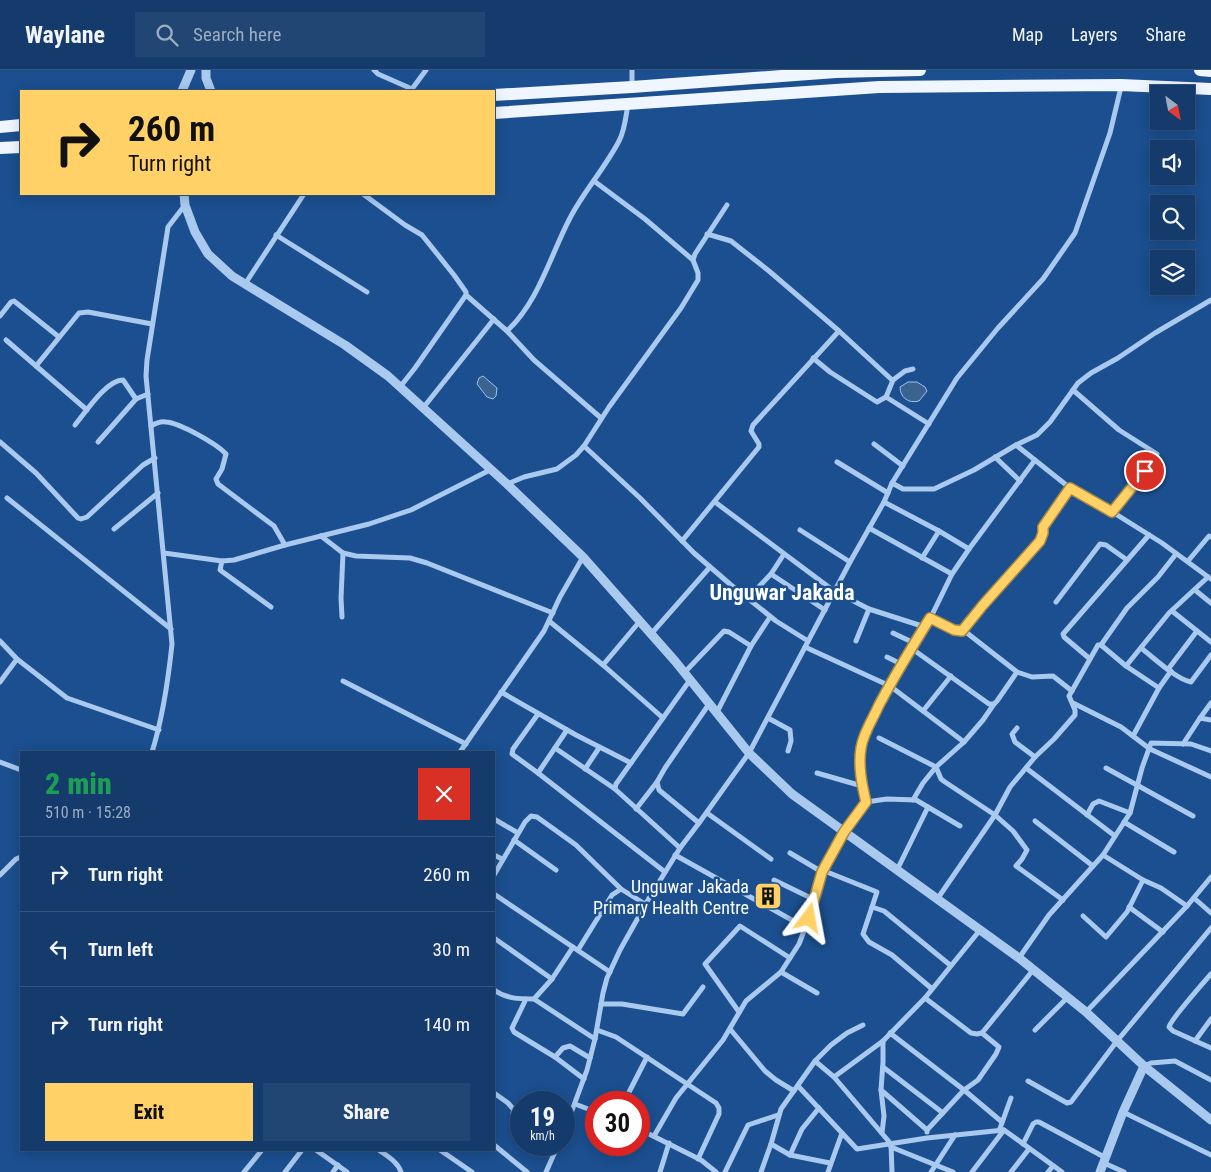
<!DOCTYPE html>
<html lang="en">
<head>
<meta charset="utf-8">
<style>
	:root { --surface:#143b6b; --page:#214673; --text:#f1f3f6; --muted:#9dadc1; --line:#33557e; --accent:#ffd166 }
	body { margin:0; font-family:"Roboto Condensed",sans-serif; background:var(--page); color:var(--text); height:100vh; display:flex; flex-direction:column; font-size:19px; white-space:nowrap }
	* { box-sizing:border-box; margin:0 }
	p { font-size:16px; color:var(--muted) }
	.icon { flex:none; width:28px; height:28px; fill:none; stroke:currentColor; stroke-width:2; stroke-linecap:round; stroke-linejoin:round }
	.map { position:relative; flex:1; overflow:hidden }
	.sheet { position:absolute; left:20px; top:681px; width:475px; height:400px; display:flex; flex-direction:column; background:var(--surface); border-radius:0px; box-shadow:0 2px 12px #0003,0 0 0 1px var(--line) }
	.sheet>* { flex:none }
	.top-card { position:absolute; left:20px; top:20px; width:475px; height:105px; border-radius:0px; box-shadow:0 2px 12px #0003,0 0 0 1px var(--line); background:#ffd166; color:#111; overflow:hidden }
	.needle { width:32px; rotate:148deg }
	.fabs { position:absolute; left:1150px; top:15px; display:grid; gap:10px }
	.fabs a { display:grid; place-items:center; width:45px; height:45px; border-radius:0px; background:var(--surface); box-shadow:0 2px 12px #0003,0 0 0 1px var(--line); font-size:25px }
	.speed { position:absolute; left:510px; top:1021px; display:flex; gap:10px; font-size:25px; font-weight:700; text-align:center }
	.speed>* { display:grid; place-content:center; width:65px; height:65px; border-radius:50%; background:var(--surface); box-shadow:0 2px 12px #0003,0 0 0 1px var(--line); line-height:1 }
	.speed small { font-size:12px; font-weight:400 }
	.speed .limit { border:8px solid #d22; background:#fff; color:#111 }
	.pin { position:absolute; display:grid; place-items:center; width:42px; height:42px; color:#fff; margin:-21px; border:2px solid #fff; border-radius:50%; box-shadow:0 1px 5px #0007 }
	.me { position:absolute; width:55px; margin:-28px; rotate:13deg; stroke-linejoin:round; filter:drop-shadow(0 0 4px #0008) }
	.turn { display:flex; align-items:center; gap:18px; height:105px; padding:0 25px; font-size:22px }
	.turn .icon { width:65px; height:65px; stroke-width:2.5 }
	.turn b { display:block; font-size:35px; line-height:42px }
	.round { display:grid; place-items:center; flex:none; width:52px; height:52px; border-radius:0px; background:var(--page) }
	.head { display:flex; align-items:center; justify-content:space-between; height:85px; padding:0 25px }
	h1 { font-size:30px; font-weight:800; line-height:38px; color:#1e9e55 }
	.primary-button { display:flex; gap:10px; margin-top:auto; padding:10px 25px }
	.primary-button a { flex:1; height:58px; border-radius:0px; background:var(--accent); color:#111; font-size:20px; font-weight:800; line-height:58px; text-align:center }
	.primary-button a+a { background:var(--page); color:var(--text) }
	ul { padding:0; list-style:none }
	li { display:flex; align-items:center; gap:15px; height:75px; padding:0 25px; border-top:1px solid var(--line) }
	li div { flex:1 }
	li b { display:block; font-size:19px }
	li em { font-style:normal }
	header { display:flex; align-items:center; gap:30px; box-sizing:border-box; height:70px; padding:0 25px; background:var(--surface); border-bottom:1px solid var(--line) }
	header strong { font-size:24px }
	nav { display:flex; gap:28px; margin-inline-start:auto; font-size:18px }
	.search { width:350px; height:45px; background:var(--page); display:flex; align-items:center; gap:12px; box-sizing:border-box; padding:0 18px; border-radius:0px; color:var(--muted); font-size:19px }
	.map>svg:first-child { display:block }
</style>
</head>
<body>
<header>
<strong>Waylane</strong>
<div class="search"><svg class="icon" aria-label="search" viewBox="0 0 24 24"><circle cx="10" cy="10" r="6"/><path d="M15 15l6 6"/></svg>Search here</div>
<nav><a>Map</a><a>Layers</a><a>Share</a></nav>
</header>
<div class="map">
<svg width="1211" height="1102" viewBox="0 0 1211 1102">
	<rect width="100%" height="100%" fill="#1b4f8f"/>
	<g fill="#3c6290" stroke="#9cc4f0">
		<path d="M483,306L497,318L496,326L493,329L487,327L477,314L479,308Z"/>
		<path d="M908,312H917L925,317L927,321L919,331C908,334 900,327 900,317Z"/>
	</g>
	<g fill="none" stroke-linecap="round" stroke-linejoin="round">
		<g stroke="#a9c9ee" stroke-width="5">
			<path d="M374,0L378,4L412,19L426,0"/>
			<path d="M632,16V0"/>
			<path d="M594,111L645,149L693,190"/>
			<path d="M363,124L405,155L422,165L454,205L466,222V225L415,298L400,317"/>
			<path d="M707,164L731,171L769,201L839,261L891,309L893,310L905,301L913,299"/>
			<path d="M276,165L367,222"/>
			<path d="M245,214L304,124"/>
			<path d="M466,225L507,261C539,231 550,186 570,148C584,121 605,98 619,71C625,60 626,45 628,34"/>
			<path d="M0,246L11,232L14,231L59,267"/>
			<path d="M507,261L534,290L601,348"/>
			<path d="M6,270L87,340"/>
			<path d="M813,288L830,302L877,332L886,327L929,354"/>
			<path d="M36,296L79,243L88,242L152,254"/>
			<path d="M1073,320L1119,360L1157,384L1112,442"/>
			<path d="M886,327L893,310"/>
			<path d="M423,338L494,249"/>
			<path d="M75,355C85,343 106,310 123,310L136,329"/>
			<path d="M151,356C156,353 161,351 166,352C180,353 217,374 226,384L222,399L216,409L218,414L274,456L285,475"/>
			<path d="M0,372L36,403L78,448L81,449L87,447L143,395L155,388"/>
			<path d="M98,372L136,329L148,324"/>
			<path d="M874,374L903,396"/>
			<path d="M1016,375L1070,418L1090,428L1162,473L1211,509"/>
			<path d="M584,376L640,428L694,483L731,515L776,551L808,571"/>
			<path d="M995,387L1020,411"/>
			<path d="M837,392L888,423"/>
			<path d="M892,413L903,419H934L974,400L1016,375L1037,365L1050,352L1078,313L1091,303L1118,288L1155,263L1211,230"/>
			<path d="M507,414L524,407L557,399L576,385L584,376L609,337L681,238L698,210V203L693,190L695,184L727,135"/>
			<path d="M7,428L171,559"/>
			<path d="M715,432L834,521L869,539L925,557"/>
			<path d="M884,432L939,461L969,479"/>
			<path d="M869,458L952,504"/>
			<path d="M114,459L158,423"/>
			<path d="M800,460L850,492"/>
			<path d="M321,466L343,483L356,486L410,488L427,493L553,543"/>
			<path d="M682,471L759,377V374L751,361L753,355L839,261"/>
			<path d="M164,483L222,491"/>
			<path d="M922,488L939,461"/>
			<path d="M1188,491L1209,466L1211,467"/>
			<path d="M771,504L825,540"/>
			<path d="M1195,520L1211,533"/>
			<path d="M747,529L771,504L784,484"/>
			<path d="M1056,532L1100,474L1106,475L1127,490"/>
			<path d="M271,537L220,500L222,491L234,490L285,475L369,454L411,440L490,400"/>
			<path d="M1172,541L1211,572"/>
			<path d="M342,547L341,528L343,483"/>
			<path d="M930,549L954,560L967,563L1017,602L1032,607L1053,606L1072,621"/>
			<path d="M549,551L603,595L663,648"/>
			<path d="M962,561L983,535L1040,471L1043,463V457L1070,418"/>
			<path d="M893,563L914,573"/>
			<path d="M651,564L710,497"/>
			<path d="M0,571L17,589"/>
			<path d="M856,571L869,539"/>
			<path d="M1101,575L1127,538L1158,507L1176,484"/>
			<path d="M805,577L890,616L964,672L936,697L941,709L945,712L995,745L1013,761L1027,780L1022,789L1016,796L1063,830"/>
			<path d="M911,578L989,634H994L997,631L1017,602"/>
			<path d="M1141,578C1153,587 1177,610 1191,612L1211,585"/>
			<path d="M887,587L901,594"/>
			<path d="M1090,589L1064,567L1063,564L1149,465"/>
			<path d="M603,595L640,551"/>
			<path d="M1126,596L1169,543L1208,507"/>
			<path d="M1169,598L1197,561"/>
			<path d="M684,603L724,561L729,562L751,576"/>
			<path d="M343,611L466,674"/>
			<path d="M0,612L17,589L67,628L159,660"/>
			<path d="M501,622L576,665L631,693"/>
			<path d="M1073,633L1121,657L1150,679L1211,707"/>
			<path d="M923,641L951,606"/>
			<path d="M717,642L751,576L770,547"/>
			<path d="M538,644L513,679L512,684L538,703"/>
			<path d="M768,648L790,660L791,671L788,681"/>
			<path d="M1200,648L1211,633"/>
			<path d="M1017,658L1012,664L1015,672L1035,687"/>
			<path d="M567,660L538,703L665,802"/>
			<path d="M1133,666L1159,618L1171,601"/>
			<path d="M879,668L936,697L923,713L913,730"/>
			<path d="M964,672L983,650L994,634"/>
			<path d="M1183,674L1200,648L1211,650"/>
			<path d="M555,678L615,719L680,778"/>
			<path d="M152,682C163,647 168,612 172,574L146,306L147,290L168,157L185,135"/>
			<path d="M460,682L544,561L560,527L583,487"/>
			<path d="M0,692L21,700"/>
			<path d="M1026,698L1115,766"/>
			<path d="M1106,698L1193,746"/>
			<path d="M585,699L599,678"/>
			<path d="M817,703L862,716"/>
			<path d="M615,719L616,714L690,610"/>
			<path d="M866,732L861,712L860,695L861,678L867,659L904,590L930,549L952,504L969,479L1035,390"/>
			<path d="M636,739L657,712"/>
			<path d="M707,743L771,789"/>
			<path d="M1087,745L1093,734L1099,731L1130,743"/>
			<path d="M494,749L518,763"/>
			<path d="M1035,751L1093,796"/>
			<path d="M1124,752L1174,782"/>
			<path d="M699,753L659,720L657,712L665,698L709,634"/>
			<path d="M514,770L556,800"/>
			<path d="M790,783L822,802"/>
			<path d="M494,785L502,789"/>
			<path d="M675,785L806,858"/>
			<path d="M1103,785L1143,810L1161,818L1187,836"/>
			<path d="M898,798L928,737"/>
			<path d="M822,800L877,822L863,864L869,872L892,885L931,918"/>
			<path d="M0,805L16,789L21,787"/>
			<path d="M494,805L525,752L531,746L537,747L576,775L621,819"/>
			<path d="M774,810L813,829"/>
			<path d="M494,824L610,902"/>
			<path d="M938,828L995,745L1010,717L1035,687L1054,669L1075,645V640L1069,626L1098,575H1101L1126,596L1159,618"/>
			<path d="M1194,828L1211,843"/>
			<path d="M872,837L884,841L950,895"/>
			<path d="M1129,837L1163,862"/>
			<path d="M1083,846L1106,867L1127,842L1143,810"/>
			<path d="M494,868L552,909"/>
			<path d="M578,880L612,825L621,819L645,834"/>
			<path d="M1019,888L1049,845L1103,785L1130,743L1142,698L1151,673L1191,674L1211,681"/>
			<path d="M781,902L817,923"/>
			<path d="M1211,904C1204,912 1170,951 1169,957L1173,961L1211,978"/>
			<path d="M494,920C507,929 519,929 534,929L552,909L573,877"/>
			<path d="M925,928L971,963L977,964L982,963L1034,899"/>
			<path d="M526,929L512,958L514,962L555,987L584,1009"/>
			<path d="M534,929L595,969"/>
			<path d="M601,934H622L683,944L703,917"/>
			<path d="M739,942L705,894L740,856L790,888"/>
			<path d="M1086,942L1187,836L1211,807"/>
			<path d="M730,959L765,1001L776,1010L794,1021"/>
			<path d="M597,960L616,967L716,1033L719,1038V1044L698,1089"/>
			<path d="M1035,960L1068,927"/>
			<path d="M890,963L964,1020L1002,1052"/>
			<path d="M1195,971L1211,949"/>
			<path d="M555,987L563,978L570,976L590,988"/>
			<path d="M815,991L834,1007L891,1074L892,1102"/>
			<path d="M1144,996L1151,993L1175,991L1211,1010"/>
			<path d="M883,997L943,1043"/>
			<path d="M834,1007L883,971L925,928L980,860"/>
			<path d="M1028,1011L1067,1033L1071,1032L1117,971L1211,858"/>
			<path d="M798,1016L857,1079L927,1068L1004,1060L1062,1102"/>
			<path d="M881,1020L927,1060V1062"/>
			<path d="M494,1023L508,1033L514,1040L513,1043L521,1050"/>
			<path d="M624,1032L647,987"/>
			<path d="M575,1034L596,1042"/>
			<path d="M1123,1042L1211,1085"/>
			<path d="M639,1059L701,1090L716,1102"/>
			<path d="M927,1060L964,1020L978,1010L996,984L999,977L982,963"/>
			<path d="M999,1061L1011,1028"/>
			<path d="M564,1062L587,1000L595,969L603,923L607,908L620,880L648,830L680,778L699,753L749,683L850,492L884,432L892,413L957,308L998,258L1043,209L1075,163L1110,63L1121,17"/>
			<path d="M882,1063L884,1046L881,1020L883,992V971"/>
			<path d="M654,1066L676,1028L723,970L746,931L781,902L799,874L809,848L822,802L844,763L866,732L887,729L916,730L960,756"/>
			<path d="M771,1074L790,1085L830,1093"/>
			<path d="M1023,1074L1033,1054L1036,1052H1039L1106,1088"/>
			<path d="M494,1075L527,1102"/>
			<path d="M891,1077L953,1102"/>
			<path d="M316,1080L347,1102"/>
			<path d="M379,1080C387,1086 398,1092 401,1102"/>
			<path d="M440,1080L472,1102"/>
			<path d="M790,1085L802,1059L819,1038"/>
			<path d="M1104,1093L1124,1102"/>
			<path d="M244,1102L262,1080"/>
			<path d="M285,1102L302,1080"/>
			<path d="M333,1102L338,1095"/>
			<path d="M546,1102L558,1075"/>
			<path d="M660,1102L669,1073"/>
			<path d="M725,1102L748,1055L778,1045"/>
			<path d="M761,1102L771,1074L781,1039L815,991L831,975L847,963L863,955"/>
			<path d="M828,1102L842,1063"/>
			<path d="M931,1102L955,1065"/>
			<path d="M972,1102L1004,1060"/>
			<path d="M1011,1102L1029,1079"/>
			<path d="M1048,1102L1053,1096"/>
		</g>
		<g stroke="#a9c9ee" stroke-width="9">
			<path d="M206,0V8L211,21"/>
			<path d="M182,21L191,0"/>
			<path d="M184,124L185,135L195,162L208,184L232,206L345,275L388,306L507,414L583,487L675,591L749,683L792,724L1019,888L1086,942L1144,996L1211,1050"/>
			<path d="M1100,1102L1123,1042L1144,996"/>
		</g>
		<g stroke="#f0f6ff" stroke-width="12">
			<path d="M1200,0L1211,1"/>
			<path d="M494,25L632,17L836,2L920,0"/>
			<path d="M494,43L879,17L1121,15L1211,19"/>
			<path d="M0,57L21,55"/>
			<path d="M0,78L21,77"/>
		</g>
	</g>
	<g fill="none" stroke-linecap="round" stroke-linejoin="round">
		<g stroke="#a68842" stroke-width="12">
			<path id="route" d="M809,848L822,802L844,762L866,732C862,715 858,696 861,678C863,663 873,649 879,635C895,605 912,577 930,548L954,560L962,561L983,535L1040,471L1043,463V457L1070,418L1112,442L1145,401"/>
		</g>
		<use href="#route" stroke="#ffd166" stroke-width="9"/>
	</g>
	<defs>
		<g id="building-square" transform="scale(1.4375)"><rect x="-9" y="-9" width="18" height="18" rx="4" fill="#ffd166" stroke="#1b4f8f"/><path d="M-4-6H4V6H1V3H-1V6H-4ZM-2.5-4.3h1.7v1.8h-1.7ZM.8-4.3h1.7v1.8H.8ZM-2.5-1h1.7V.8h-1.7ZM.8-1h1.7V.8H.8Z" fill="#111"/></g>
	</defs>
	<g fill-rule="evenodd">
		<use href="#building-square" x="768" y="826"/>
	</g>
	<g text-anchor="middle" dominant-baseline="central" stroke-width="5" stroke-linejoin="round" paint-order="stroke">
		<g font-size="18" fill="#fff" stroke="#1b4f8f" text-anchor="end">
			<text x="749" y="816">Unguwar Jakada<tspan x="749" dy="21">Primary Health Centre</tspan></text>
		</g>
		<g font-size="22" font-weight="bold" fill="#fff" stroke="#1b4f8f">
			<text x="782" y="522">Unguwar Jakada</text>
		</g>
	</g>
</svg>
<div class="fabs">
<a><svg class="needle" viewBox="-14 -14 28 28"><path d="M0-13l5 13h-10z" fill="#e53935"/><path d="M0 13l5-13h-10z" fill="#9dadc1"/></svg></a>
<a><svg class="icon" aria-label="sound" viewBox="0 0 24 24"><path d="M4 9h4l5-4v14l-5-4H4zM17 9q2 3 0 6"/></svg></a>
<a><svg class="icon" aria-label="search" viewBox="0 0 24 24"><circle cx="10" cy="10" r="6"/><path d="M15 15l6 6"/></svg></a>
<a><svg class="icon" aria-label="layers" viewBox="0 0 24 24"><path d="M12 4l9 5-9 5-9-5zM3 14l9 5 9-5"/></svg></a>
</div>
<div class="speed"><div>19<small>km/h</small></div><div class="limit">30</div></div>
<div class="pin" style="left:1145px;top:401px;background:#d93025"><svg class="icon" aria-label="arrive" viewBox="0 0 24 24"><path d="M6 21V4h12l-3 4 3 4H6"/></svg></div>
<svg class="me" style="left:809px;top:848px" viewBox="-20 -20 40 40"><path d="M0-17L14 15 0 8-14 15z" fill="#ffd166" stroke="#fff" stroke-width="4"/></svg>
<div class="top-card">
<div class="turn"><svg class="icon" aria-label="right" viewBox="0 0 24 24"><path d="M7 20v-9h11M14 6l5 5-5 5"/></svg><div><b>260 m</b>Turn right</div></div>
</div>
<section class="sheet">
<div class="head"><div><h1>2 min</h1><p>510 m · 15:28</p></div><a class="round" style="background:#d93025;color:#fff"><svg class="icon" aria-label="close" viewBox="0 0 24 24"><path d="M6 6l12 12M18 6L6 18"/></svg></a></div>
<ul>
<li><svg class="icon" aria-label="right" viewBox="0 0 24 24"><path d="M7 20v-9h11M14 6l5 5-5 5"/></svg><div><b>Turn right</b></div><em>260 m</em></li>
<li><svg class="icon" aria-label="left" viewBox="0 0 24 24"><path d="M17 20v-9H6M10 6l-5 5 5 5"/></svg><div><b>Turn left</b></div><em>30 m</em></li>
<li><svg class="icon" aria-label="right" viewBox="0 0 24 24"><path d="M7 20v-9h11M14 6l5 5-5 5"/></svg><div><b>Turn right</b></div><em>140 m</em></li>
</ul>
<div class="primary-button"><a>Exit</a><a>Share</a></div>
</section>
</div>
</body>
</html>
